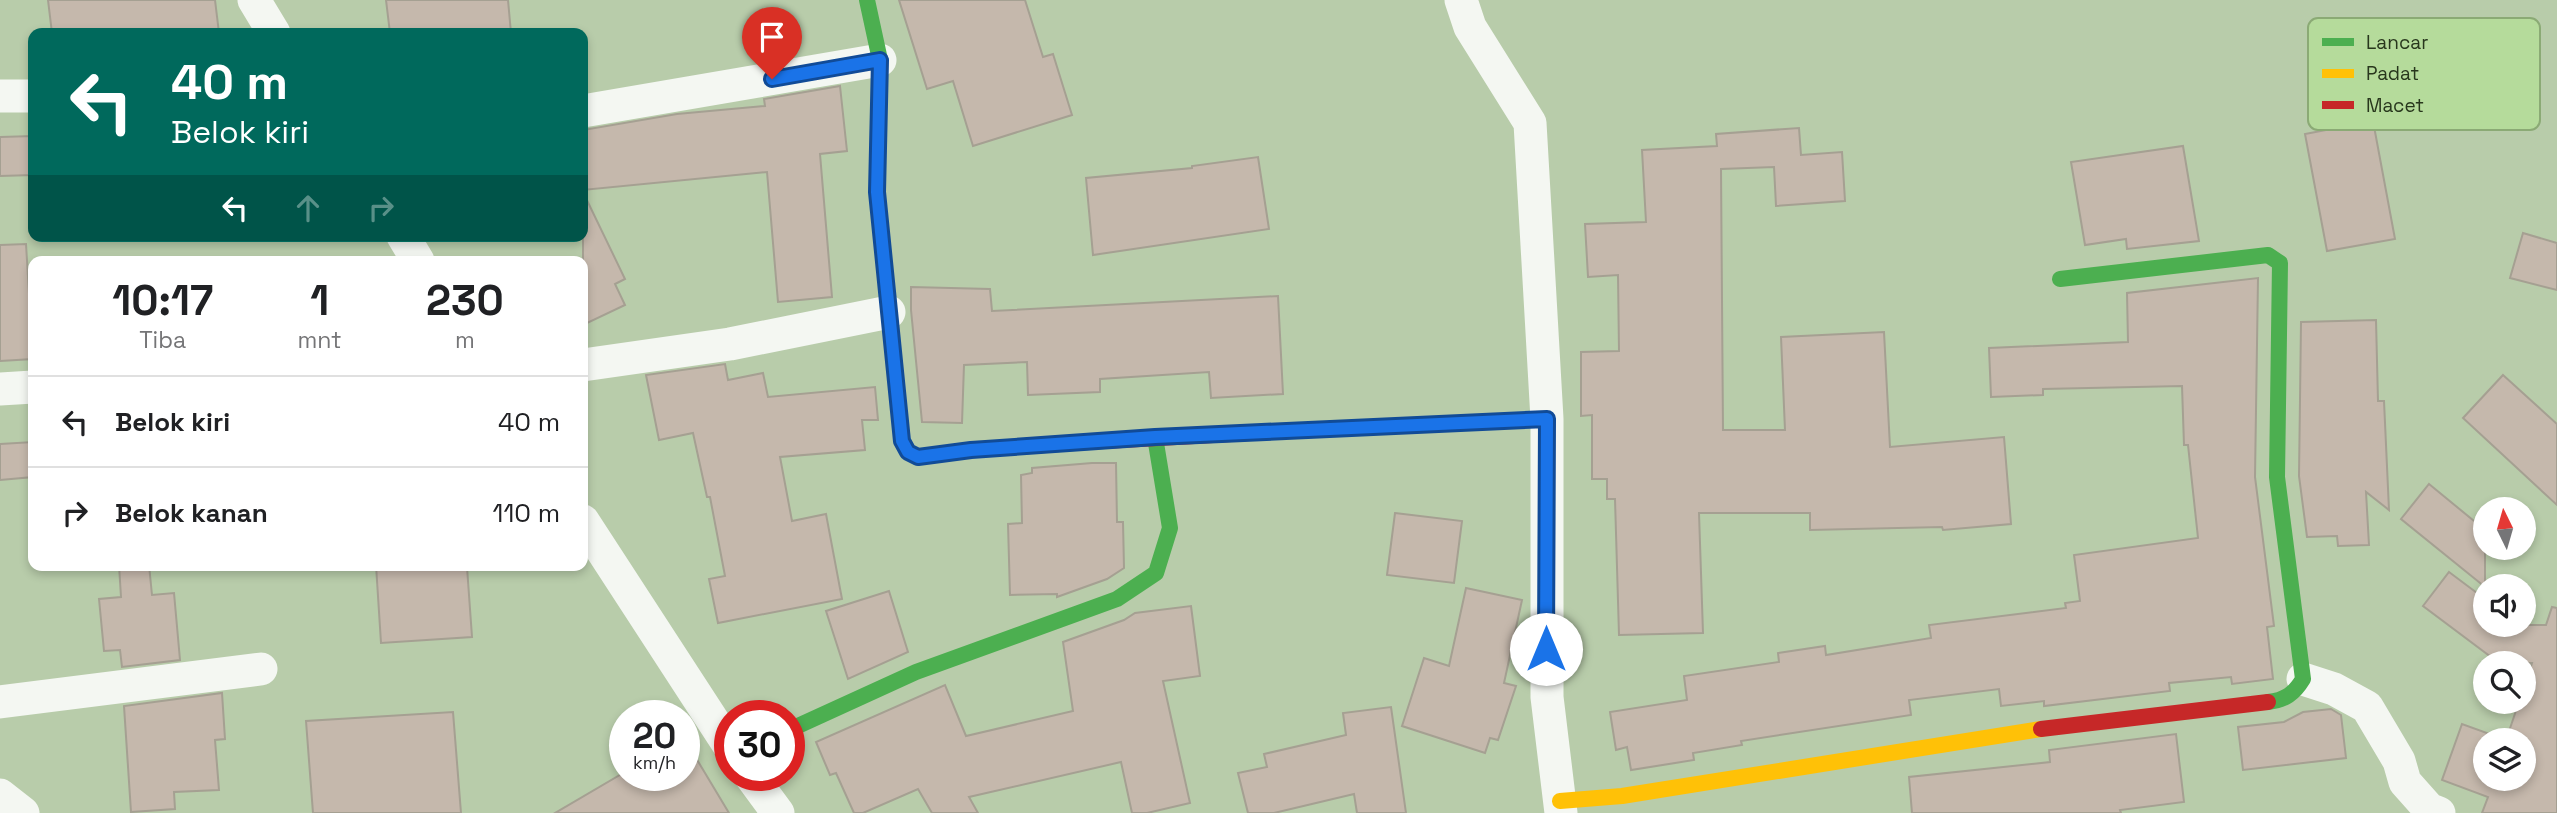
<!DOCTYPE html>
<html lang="id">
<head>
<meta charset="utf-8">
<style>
	:root { --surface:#fff; --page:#f6f6f6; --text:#202124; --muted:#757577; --line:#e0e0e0 }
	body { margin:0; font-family:"Space Grotesk",sans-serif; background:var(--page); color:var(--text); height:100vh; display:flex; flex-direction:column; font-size:26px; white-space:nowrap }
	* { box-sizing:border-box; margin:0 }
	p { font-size:23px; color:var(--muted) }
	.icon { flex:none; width:38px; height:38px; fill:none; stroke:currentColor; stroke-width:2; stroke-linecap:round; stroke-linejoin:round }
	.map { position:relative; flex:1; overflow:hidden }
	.details { position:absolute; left:28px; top:256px; width:560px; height:315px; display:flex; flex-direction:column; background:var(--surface); border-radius:14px; box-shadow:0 4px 10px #0003 }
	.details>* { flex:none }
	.banner { position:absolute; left:28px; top:28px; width:560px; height:214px; border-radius:14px; box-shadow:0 4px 10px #0003; background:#00695c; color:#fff; overflow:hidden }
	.needle { width:46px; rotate:355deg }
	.tools { position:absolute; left:2473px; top:497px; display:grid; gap:14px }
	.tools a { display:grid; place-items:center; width:63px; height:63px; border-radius:50%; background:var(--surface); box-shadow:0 4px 10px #0003; font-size:35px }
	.speed { position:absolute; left:609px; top:700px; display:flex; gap:14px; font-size:35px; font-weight:700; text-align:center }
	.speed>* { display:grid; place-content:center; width:91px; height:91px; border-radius:50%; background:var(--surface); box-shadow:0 4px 10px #0003; line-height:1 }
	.speed small { font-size:18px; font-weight:400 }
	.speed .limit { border:10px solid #d22; background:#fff; color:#111 }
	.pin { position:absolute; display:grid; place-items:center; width:60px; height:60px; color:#fff; margin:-72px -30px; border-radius:50% 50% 50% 0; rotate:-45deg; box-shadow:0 0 7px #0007 }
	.pin .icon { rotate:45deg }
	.me { position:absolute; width:77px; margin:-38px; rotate:0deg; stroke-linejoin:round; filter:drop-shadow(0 0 5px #0008) }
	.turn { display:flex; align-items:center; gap:24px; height:147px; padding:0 28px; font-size:32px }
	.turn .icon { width:91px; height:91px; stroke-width:2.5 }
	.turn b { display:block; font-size:49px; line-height:60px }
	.lanes { display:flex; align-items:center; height:66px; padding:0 28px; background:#0003; justify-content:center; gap:35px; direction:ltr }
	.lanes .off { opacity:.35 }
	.eta { display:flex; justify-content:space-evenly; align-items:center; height:119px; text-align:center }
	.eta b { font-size:42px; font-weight:700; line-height:49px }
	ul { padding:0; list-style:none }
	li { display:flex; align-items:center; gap:21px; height:91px; padding:0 28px; border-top:2px solid var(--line) }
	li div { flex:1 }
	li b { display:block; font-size:26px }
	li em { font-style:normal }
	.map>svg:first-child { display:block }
</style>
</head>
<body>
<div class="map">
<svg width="2557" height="813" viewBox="0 0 2557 813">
	<rect width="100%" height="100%" fill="#b8ccaa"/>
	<g fill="#c5b8ac" stroke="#a5a092" stroke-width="2" fill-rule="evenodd">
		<path d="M48,0H215L219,33H52Z"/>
		<path d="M386,0H508L511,33H390Z"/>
		<path d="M899,0H1025L1043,57L1053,54L1072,115L973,146L953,81L927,89Z"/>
		<path d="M840,86L847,151L820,154L832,297L778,302L767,172L583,190V130L677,114L765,106L764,99Z"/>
		<path d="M2373,121L2395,239L2327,251L2305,134Z"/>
		<path d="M1799,128L1801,155L1842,152L1845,201L1776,206L1774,167L1721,169L1723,430H1785L1781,337L1884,332L1890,447L2004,437L2011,524L1943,530L1942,527L1810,530V513H1699L1703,633L1619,635L1615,499H1607V479H1592V415L1581,416V352L1619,351L1618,275L1588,277L1585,224L1646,222L1642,150L1717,146L1716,134Z"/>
		<path d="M33,136V175L0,176V137Z"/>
		<path d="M2183,146L2199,241L2127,249L2126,239L2085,245L2071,162Z"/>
		<path d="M1258,157L1269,229L1093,255L1086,178L1192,168V166Z"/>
		<path d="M583,192L625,279L615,284L625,305L583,325Z"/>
		<path d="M2523,233L2557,243V290L2510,278Z"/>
		<path d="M26,244L33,359L0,361V245Z"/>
		<path d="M2258,278L2255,477L2274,626L2267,627L2273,679L2232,684L2231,677L2169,683L2170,691L2044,706V701L2001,706L1999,689L1909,700L1911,715L1741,741L1742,745L1693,753L1694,760L1631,770L1627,747L1616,750L1610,712L1687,700L1684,676L1779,662L1778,653L1825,646L1826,655L1931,638L1929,625L2066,608L2065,603L2080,601L2074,555L2198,538L2188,445H2184L2182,386L2043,389V395L1991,397L1989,348L2128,342L2127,293Z"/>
		<path d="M911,287L990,289L992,311L1278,296L1283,394L1211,398L1209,372L1100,379V392L1028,395L1027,362L964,365L962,423L922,422L911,310Z"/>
		<path d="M2376,320L2378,401H2384L2389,510L2366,492L2369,545L2338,546L2337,536L2307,537L2299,476L2301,322Z"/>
		<path d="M725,364L728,380L763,373L768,397L875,387L878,420H862L865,450L780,457L792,521L826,514L842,599L718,623L709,579L725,576L710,497H707L693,433L659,440L646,375Z"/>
		<path d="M2503,375L2557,424V505L2463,418Z"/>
		<path d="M33,442V477L0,480V444Z"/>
		<path d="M1092,463H1116L1117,522H1123L1124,568L1107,579L1057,597V594L1010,595L1008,524L1022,523L1021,475L1032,473V468Z"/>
		<path d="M2429,484L2485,530V587L2401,519Z"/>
		<path d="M1395,513L1462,521L1454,583L1387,575Z"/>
		<path d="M119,565H149L152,595L174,593L180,660L122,667L120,650L104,651L99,599L121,597Z"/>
		<path d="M376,565H412V570L467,567L472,637L381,643Z"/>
		<path d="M2449,572L2485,599V625H2546L2552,607L2557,608V813H2482L2488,797L2442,780L2462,724L2506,740L2519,702H2524V688L2532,663H2499L2423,606ZM2485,740H2524V779H2485Z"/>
		<path d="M1466,588L1522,600L1504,683L1516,686L1498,740L1490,738L1485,753L1402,726L1424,658L1449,666Z"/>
		<path d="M889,591L908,652L848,679L826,611Z"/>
		<path d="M1191,606L1200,676L1163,681L1190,803L1147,813H1132L1121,762L969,797L978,813H932L918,789L863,813H854L836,773L830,775L816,742L945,685L966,736L1073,711L1063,642L1124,620L1135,613Z"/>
		<path d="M222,693L225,739L215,740L219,790L174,792L175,809L131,812L124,706Z"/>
		<path d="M1391,707L1406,813H1357L1354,794L1274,813H1248L1238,773L1267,767L1264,754L1346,735L1343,713Z"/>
		<path d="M2331,709L2341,715L2346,758L2243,770L2238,727L2284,722L2303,712Z"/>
		<path d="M453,712L461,813H313L306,721Z"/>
		<path d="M2176,734L2184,802L2120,810L2121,813H1912L1909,777L2050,762L2049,750Z"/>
		<path d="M684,738L729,813H555L625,772V775H684Z"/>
	</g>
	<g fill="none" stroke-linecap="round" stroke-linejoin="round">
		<g stroke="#f4f7f2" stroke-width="33">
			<path d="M254,0L274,33"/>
			<path d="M1461,0L1470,27L1530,123L1547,419V697L1561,813"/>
			<path d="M0,96H33"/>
			<path d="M583,111L880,60"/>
			<path d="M403,236L418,261"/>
			<path d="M583,365L730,344L889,312"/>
			<path d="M0,389L33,387"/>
			<path d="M583,521L730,747"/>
			<path d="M2303,679L2334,689L2367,707L2399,761L2405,782L2429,809L2439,813"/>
			<path d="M0,702L261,669"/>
			<path d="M750,775L778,813"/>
			<path d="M0,795L23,813"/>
		</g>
		<g stroke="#4caf50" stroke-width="16">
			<path d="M867,0L880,60L877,193L902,441L908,451L917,457L971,450L1104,441"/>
			<path d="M2060,279L2268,255L2280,263L2277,477L2303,679C2294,694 2285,700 2268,702"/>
			<path d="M1284,431L1547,419"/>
			<path d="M789,730L916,672L1117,599L1156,573L1170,528L1155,437"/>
		</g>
		<path stroke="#ffc107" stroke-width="16" d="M1560,801L1622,796L2041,729"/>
		<g stroke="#c62828" stroke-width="16">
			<path d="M1104,441L1284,431"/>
			<path d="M2041,729L2268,702"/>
		</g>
	</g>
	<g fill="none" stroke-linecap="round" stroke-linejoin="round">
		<g stroke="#114b97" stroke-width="18">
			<path id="route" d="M772,79L880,60L877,192L902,441L908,452L918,457L971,450L1155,437L1547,419L1546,649"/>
		</g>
		<use href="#route" stroke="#1a73e8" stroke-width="12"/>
	</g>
	<rect x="2308" y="18" width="232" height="112" rx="10" fill="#b5db9b" stroke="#8baa75" stroke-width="2"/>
	<rect x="2322" y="38" width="32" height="8" fill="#4caf50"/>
	<rect x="2322" y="69" width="32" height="9" fill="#ffc107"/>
	<rect x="2322" y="101" width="32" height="8" fill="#c62828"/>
	<g font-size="19" fill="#28371d">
		<text x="2366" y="49">Lancar</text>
		<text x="2366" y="80">Padat</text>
		<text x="2366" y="112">Macet</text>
	</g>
</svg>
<div class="tools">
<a><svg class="needle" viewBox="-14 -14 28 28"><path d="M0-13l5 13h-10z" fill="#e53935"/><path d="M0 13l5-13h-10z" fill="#757577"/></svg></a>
<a><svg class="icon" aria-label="sound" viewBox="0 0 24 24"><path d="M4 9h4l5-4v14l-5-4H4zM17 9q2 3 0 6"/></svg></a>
<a><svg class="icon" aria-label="search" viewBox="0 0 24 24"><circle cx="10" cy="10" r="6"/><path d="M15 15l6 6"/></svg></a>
<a><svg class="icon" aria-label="layers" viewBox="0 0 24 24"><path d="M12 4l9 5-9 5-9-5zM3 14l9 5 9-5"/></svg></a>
</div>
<div class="speed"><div>20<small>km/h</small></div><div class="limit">30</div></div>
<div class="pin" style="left:772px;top:79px;background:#d93025"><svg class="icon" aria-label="arrive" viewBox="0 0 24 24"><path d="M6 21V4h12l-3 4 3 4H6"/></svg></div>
<svg class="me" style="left:1546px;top:649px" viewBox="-20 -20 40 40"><circle r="19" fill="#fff"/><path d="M0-13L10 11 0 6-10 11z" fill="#1a73e8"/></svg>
<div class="banner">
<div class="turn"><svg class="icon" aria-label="left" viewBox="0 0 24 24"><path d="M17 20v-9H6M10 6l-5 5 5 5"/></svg><div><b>40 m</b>Belok kiri</div></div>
<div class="lanes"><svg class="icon" aria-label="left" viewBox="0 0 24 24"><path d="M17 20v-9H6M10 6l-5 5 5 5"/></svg><svg class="icon off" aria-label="ahead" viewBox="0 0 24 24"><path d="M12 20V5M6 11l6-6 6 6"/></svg><svg class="icon off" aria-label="right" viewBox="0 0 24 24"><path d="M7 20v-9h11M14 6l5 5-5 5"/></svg></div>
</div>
<section class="details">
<div class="eta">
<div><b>10:17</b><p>Tiba</p></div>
<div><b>1</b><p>mnt</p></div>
<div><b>230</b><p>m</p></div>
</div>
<ul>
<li><svg class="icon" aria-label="left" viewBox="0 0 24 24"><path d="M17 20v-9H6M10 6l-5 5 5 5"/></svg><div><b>Belok kiri</b></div><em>40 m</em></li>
<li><svg class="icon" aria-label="right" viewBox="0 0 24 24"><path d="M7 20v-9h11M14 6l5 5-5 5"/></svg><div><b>Belok kanan</b></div><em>110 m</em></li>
</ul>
</section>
</div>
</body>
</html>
